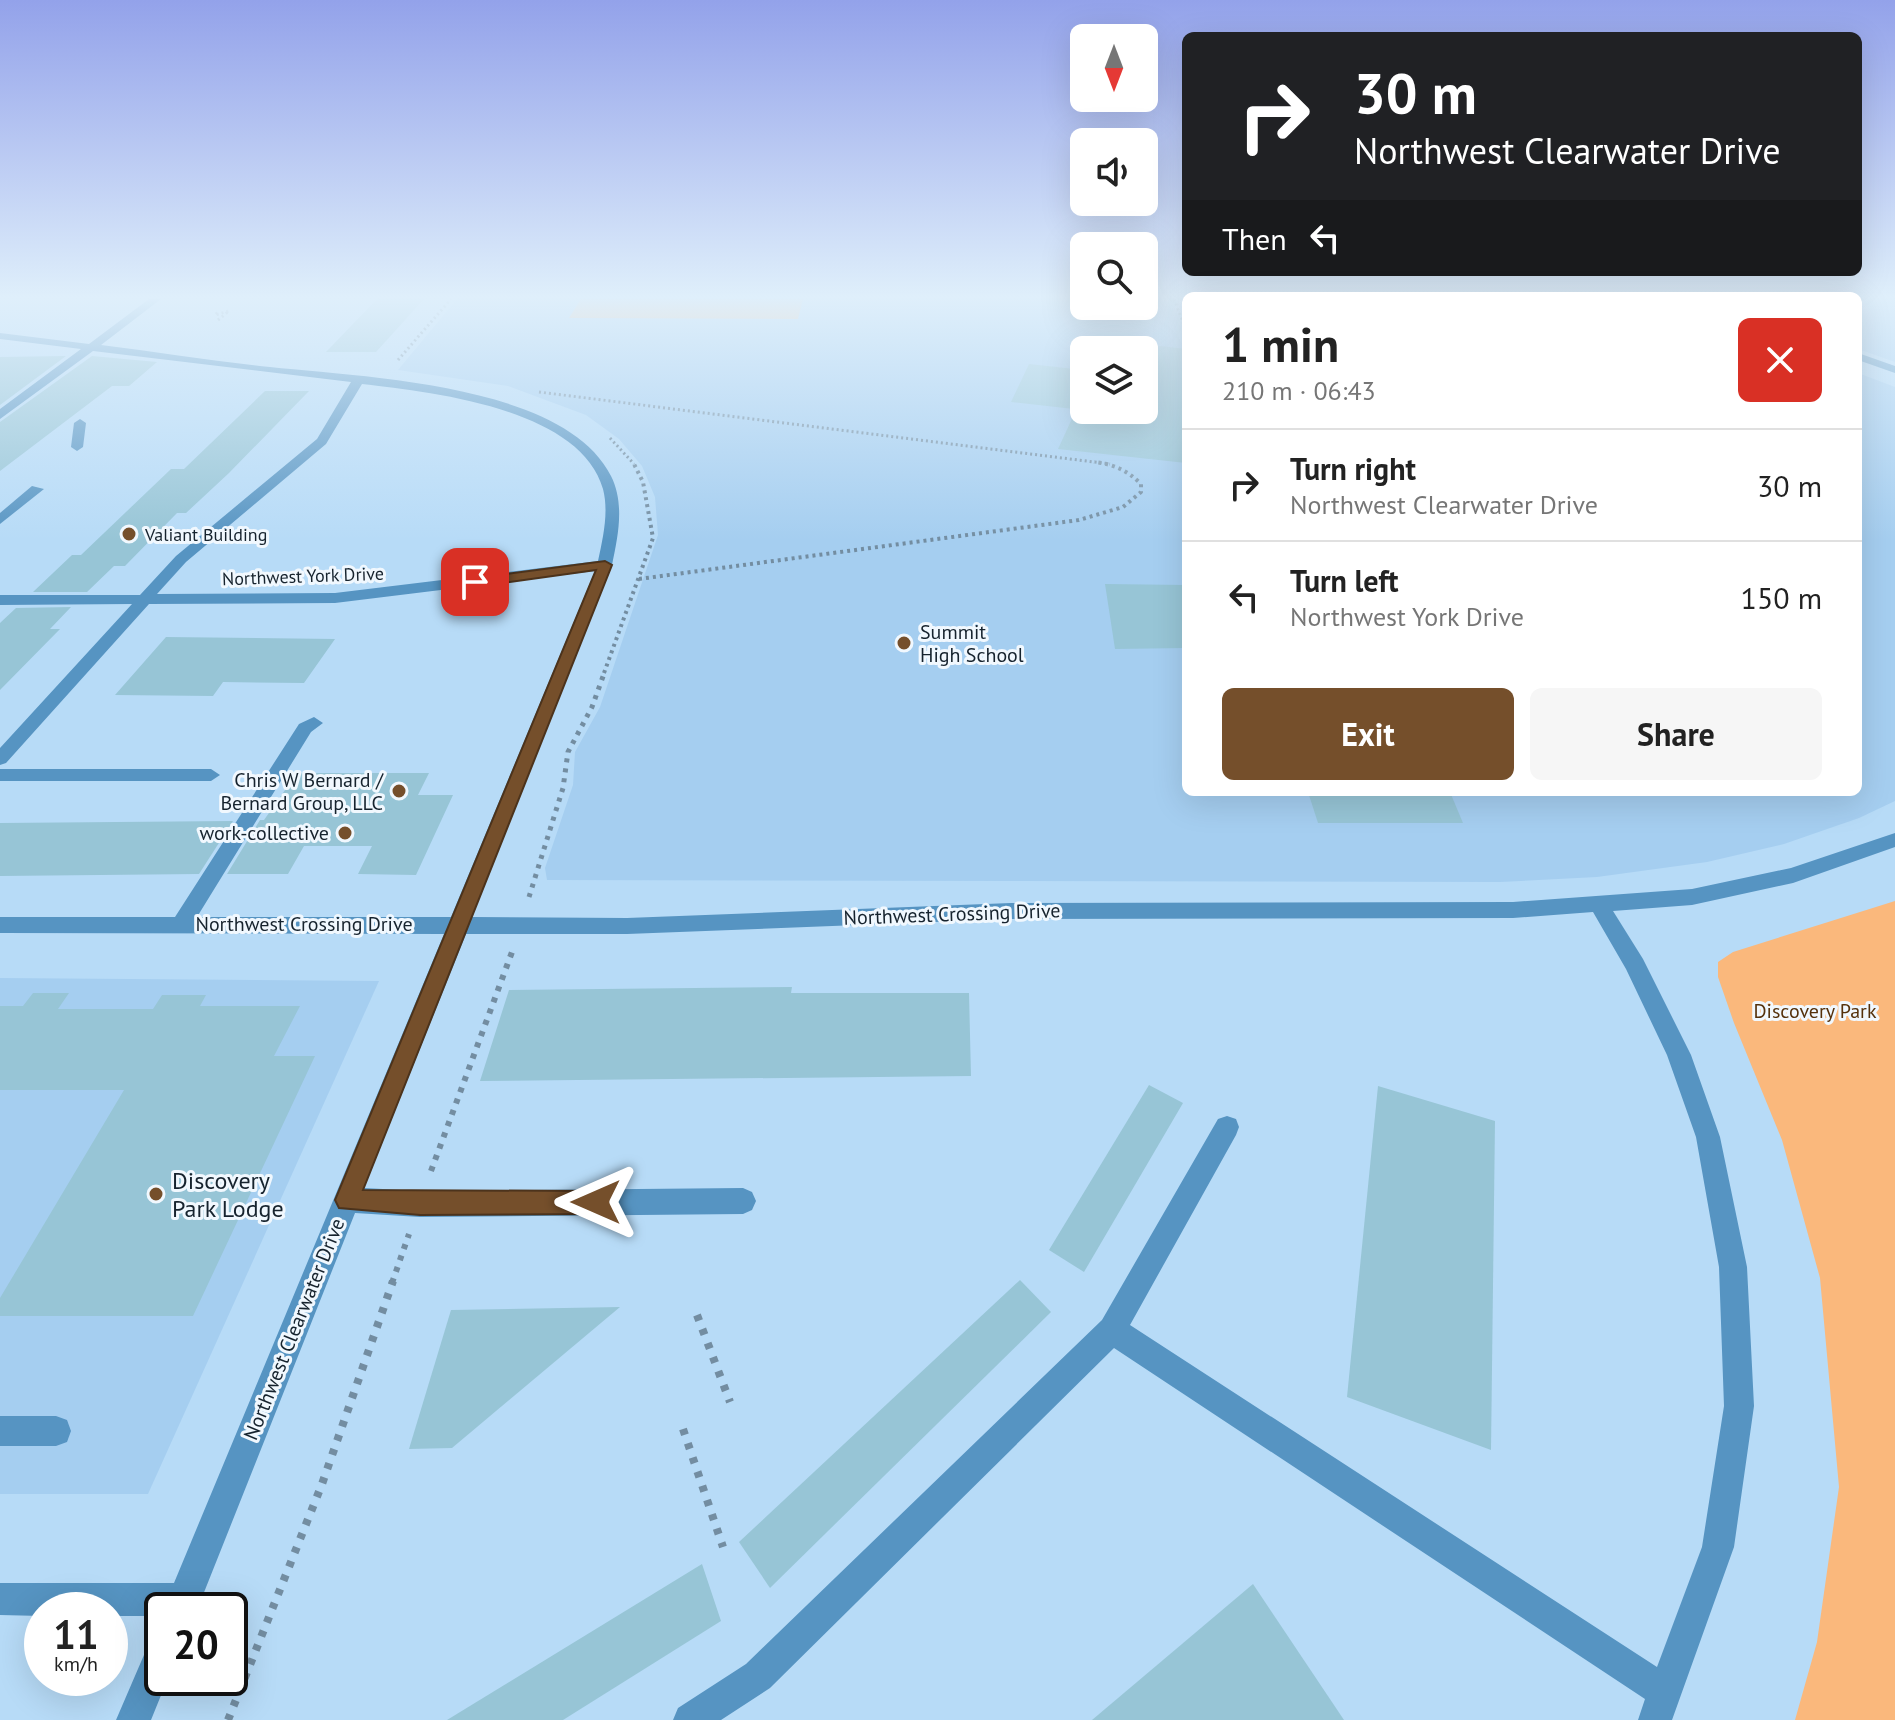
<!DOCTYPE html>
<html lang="en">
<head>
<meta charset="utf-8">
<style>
	:root { --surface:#fff; --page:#f6f6f6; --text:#222; --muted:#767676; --line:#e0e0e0; --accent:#754f2b }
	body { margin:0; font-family:"PT Sans",sans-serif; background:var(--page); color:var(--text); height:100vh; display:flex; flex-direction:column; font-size:30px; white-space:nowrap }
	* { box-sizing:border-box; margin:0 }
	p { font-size:26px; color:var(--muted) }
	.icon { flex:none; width:44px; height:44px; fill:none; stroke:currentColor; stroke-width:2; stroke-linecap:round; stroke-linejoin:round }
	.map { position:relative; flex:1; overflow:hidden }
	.drawer { position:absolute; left:1182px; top:292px; width:680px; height:504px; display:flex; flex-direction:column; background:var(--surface); border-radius:12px; box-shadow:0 8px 32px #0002 }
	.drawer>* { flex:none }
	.banner { position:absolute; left:1182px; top:32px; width:680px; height:244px; border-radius:12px; box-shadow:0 8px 32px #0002; background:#202124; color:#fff; overflow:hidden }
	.needle { width:52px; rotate:180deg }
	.buttons { position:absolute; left:1070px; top:24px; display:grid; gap:16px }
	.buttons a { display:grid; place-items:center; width:88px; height:88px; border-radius:12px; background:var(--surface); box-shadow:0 8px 32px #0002; font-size:40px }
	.speed { position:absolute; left:24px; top:1592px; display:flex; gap:16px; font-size:40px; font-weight:700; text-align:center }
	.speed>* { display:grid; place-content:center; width:104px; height:104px; border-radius:50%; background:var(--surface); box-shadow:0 8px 32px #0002; line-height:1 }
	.speed small { font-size:20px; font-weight:400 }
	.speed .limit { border:4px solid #111; border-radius:12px; background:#fff; color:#111 }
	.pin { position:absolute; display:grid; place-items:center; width:68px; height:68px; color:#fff; margin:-34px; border-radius:16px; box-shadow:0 4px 12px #0006 }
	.me { position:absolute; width:88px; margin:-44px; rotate:270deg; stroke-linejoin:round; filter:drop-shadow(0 0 6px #0008) }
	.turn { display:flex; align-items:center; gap:28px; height:168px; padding:0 40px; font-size:36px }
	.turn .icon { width:104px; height:104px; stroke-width:2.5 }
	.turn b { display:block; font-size:56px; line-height:68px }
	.then { display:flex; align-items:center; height:76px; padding:0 40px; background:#0003; gap:16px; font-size:30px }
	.round { display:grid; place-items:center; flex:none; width:84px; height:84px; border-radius:12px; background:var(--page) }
	.headline { display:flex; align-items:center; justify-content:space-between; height:136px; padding:0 40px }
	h1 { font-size:48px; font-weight:600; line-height:60px }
	.button { display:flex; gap:16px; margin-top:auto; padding:16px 40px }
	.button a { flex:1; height:92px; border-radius:12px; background:var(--accent); color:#fff; font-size:32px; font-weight:600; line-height:92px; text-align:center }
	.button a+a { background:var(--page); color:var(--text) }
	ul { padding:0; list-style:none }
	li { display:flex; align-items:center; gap:24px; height:112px; padding:0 40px; border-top:2px solid var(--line) }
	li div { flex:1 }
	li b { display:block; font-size:30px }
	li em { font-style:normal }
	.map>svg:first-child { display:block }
</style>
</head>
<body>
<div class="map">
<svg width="1895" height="1720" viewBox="0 0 1895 1720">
	<rect width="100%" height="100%" fill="#b7dbf7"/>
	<g fill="#a5cef0" fill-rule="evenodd">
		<path d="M457,299H1084V306H1144V299H1186V792H1858V373L1895,387V801L1859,818L1784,844L1707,862L1597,877L1500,882L547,880L545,868L573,785L575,752L600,707L658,535L655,497L642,466L619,439L586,415L508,386L398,370ZM1084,350H1144V410H1084Z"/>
		<path d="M1858,299H1895V362L1858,349Z"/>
		<path d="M0,978L379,981L148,1494H0Z"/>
	</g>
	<g fill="#fab87c">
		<path d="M581,299H803L798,319L569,318Z"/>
		<path d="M1895,901V1720H1795L1817,1642L1839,1487L1820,1278L1782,1140L1734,1023L1718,977V962L1733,952Z"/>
	</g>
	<g fill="#97c5d6">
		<path d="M377,299H424L376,352H326Z"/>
		<path d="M1144,344L1186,349V463L1058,449L1076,410H1083L1011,402L1029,364L1084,370V410H1144Z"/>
		<path d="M66,356L0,405V357Z"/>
		<path d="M92,356L157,362L129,386H112L0,471V422Z"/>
		<path d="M265,391H309L229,473L186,513H177L125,566H114L87,592H33L72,555H81L171,469H184Z"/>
		<path d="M1105,584L1186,585V648L1115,649Z"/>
		<path d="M71,607L50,629H60L0,690V623L16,608Z"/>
		<path d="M166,637L335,639L304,683L223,682L213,696L115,695Z"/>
		<path d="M297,773H429L418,795H453L416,875L358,874L372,846H304L288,874H227L260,820H264Z"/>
		<path d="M1308,792H1450L1463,823H1318Z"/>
		<path d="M233,821L199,874L0,876V823Z"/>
		<path d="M792,987L791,993H969L971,1076L480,1081L509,990Z"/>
		<path d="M33,993H69L58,1009H153L162,995H206L200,1006H300L274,1056H315L193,1316H0V1298L124,1090H0V1006H23Z"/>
		<path d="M1149,1085L1183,1103L1084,1272L1049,1250Z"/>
		<path d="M1378,1086L1495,1121L1491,1450L1347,1397Z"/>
		<path d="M1020,1280L1051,1312L770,1588L739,1542Z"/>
		<path d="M620,1307L452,1448L409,1449L451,1310Z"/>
		<path d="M702,1564L721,1621L563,1720H447Z"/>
		<path d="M1253,1584L1344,1720H1092Z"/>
	</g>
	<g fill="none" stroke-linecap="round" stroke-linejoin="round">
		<g stroke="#738da1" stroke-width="3" stroke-dasharray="2 3" stroke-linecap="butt">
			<path d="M1174,299L1185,327"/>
			<path d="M218,320L229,311L215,315L219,311"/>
			<path d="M398,360L451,299"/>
			<path d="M539,392L1110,464"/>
			<path d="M610,438L634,464"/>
		</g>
		<g stroke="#738da1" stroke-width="4" stroke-dasharray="3 4" stroke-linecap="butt">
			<path d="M639,579L1079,520L1123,507L1141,492V484C1127,470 1113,464 1094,462"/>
			<path d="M604,673L653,538L643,482L633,462"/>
		</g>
		<path stroke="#738da1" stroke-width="5" stroke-dasharray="4 6" stroke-linecap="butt" d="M529,897L563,788L568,752L592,707L605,671"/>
		<g stroke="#738da1" stroke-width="6" stroke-dasharray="5 7" stroke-linecap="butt">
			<path d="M431,1171L512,952"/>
			<path d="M392,1283L409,1234"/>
		</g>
		<g stroke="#738da1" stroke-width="8" stroke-dasharray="6 9" stroke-linecap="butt">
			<path d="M697,1315L730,1402"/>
			<path d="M683,1429L723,1547"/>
			<path d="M228,1720L322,1484L393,1281"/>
		</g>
		<g fill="#5694c2" fill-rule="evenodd">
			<path d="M149,299H161L101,345C157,352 213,361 270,367C361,377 565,383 611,476C625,504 618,536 612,565L472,917L627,918L1011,903L1513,902L1692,889L1791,868L1895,833V847L1793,883L1692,905L1613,911L1643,959L1691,1055L1720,1137L1747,1267L1754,1406L1734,1547L1672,1720H1638L1645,1699L1114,1348L770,1688L721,1720H673L678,1708L746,1664L1102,1320L1218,1119L1227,1116L1236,1119L1239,1127L1236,1135L1130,1325L1657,1667L1702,1547L1724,1406L1719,1267L1696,1137L1667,1055L1626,969L1593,912L1513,918L1011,919L627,934H466L364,1188L420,1191L743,1188L752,1192L756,1201L752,1210L743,1214L420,1217L355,1213L197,1610H162V1616H110V1610H42V1616L0,1615V1583H174L444,934L0,933V917H175L299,724L314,717L323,723L311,732L197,917H451L595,571L335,603L149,604L6,763L0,765V748L132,604L0,605V595H140L176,556L317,439L351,382L93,351L0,419V409L81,349L0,339V333L89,344ZM362,384C431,392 580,408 603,489C609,512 603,538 598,561L335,593L157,594L186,562L326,444Z"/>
			<path d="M1858,353L1895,366V373L1858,360Z"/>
			<path d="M80,419L86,423L83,447L77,451L71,447L74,423Z"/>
			<path d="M32,486L44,489L0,524V513Z"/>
			<path d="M0,769H211L220,775L211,781H0Z"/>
			<path d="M0,1416H56L67,1420L71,1431L67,1442L56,1446H0Z"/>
			<path d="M162,1636V1678H168L151,1720H116L150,1641Z"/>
		</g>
	</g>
	<linearGradient id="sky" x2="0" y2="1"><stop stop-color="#93a2ea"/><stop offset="0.55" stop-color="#dfeffb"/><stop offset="1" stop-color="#dfeffb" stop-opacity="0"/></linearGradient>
	<rect width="1895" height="540" fill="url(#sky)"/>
	<path fill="#754f2b" stroke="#4c331c" stroke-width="2" d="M605,561L612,565L363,1190L596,1191L605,1194L608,1202L605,1210L596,1214L420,1215L339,1208L335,1200L596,570L475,587L468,582L475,578Z"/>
	<g fill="#754f2b" stroke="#f1f8fe" stroke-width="3">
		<circle cx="129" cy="534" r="8"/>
		<circle cx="904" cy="643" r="8"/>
		<circle cx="399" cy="791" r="8"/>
		<circle cx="345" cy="833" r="8"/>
		<circle cx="156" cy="1194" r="8"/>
	</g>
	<g text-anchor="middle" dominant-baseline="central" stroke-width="6" stroke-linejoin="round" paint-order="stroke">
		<g font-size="18" fill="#16232e" stroke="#f1f8fe" text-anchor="start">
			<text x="145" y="534">Valiant Building</text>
		</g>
		<g font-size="18" fill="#16232e" stroke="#f1f8fe">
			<text transform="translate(303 576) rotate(-2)">Northwest York Drive</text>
		</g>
		<g font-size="20" fill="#16232e" stroke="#f1f8fe" text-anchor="end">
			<text x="920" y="632" text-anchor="start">Summit<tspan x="920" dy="23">High School</tspan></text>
			<text x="383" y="780">Chris W Bernard /<tspan x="383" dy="23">Bernard Group, LLC</tspan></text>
			<text x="329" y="833">work-collective</text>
		</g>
		<g font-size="20" fill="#16232e" stroke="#f1f8fe">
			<text transform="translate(952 914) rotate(-2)">Northwest Crossing Drive</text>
			<text x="304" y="924">Northwest Crossing Drive</text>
			<text transform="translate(294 1329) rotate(-68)">Northwest Clearwater Drive</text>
		</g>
		<g font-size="20" fill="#55310b" stroke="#f1f8fe">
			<text x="1815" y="1011">Discovery Park</text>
		</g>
		<g font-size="24" fill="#16232e" stroke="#f1f8fe" text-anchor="start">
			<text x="172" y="1180">Discovery<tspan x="172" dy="28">Park Lodge</tspan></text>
		</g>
	</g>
</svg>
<div class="buttons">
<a><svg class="needle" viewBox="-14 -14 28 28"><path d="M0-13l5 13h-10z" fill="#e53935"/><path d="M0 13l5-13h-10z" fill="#767676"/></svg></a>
<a><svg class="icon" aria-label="sound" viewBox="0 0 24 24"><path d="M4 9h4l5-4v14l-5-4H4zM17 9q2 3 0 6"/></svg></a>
<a><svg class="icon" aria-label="search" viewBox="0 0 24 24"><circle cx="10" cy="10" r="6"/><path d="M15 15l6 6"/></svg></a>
<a><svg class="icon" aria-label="layers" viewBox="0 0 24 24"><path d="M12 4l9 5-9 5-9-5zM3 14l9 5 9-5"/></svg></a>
</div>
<div class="speed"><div>11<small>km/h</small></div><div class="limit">20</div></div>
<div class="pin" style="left:475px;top:582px;background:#d93025"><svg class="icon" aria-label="arrive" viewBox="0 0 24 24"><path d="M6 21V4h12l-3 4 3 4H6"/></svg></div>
<svg class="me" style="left:596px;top:1202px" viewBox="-20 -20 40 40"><path d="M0-17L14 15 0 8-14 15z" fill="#754f2b" stroke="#fff" stroke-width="4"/></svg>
<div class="banner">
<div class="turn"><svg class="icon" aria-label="right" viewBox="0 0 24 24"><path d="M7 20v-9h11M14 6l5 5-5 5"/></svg><div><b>30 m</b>Northwest Clearwater Drive</div></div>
<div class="then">Then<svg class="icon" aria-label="left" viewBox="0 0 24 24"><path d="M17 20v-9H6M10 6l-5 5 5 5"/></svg></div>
</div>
<section class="drawer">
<div class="headline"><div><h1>1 min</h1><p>210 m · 06:43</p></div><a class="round" style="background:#d93025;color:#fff"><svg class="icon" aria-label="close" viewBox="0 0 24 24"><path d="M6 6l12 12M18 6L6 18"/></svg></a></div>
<ul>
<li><svg class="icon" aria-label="right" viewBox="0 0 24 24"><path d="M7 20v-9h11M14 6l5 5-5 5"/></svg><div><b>Turn right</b><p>Northwest Clearwater Drive</p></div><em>30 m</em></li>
<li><svg class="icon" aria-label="left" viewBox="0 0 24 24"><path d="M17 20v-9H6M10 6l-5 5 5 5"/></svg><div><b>Turn left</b><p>Northwest York Drive</p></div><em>150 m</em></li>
</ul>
<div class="button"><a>Exit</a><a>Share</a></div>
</section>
</div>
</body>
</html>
